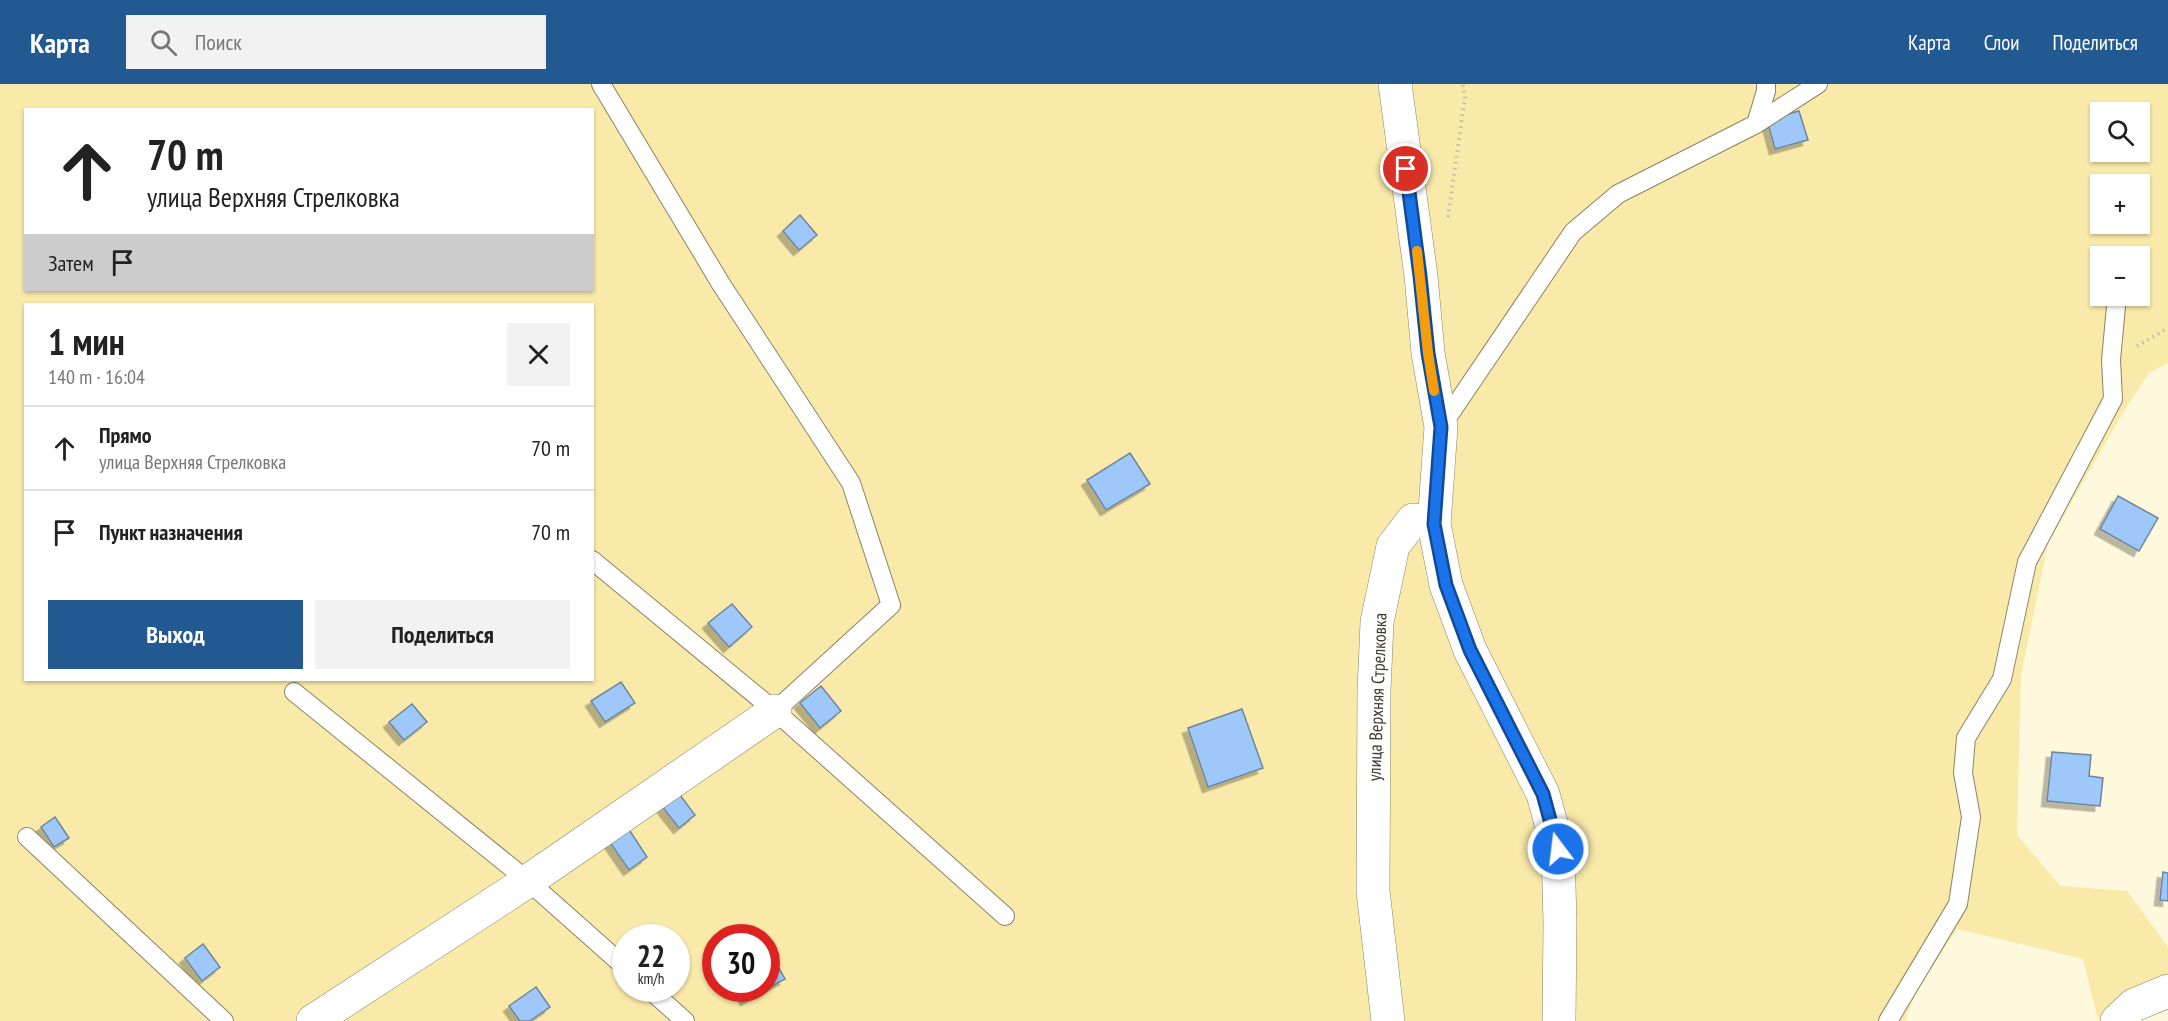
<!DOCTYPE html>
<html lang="ru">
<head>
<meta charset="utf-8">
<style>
	:root { --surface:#fff; --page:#f2f2f2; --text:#222; --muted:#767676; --line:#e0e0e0; --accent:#235991 }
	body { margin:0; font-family:"PT Sans Narrow",sans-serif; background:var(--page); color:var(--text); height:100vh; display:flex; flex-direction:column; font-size:22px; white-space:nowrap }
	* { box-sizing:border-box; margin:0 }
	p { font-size:20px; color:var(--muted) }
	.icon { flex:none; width:33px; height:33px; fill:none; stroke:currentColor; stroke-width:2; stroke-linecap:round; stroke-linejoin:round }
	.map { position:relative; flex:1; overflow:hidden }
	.details { position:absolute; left:24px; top:219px; width:570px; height:378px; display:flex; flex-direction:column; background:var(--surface); border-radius:0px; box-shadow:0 2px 4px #0004 }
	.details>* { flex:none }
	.guide { position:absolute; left:24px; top:24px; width:570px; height:183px; border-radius:0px; box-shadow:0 2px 4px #0004; background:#fff; color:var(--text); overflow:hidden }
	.tools { position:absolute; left:2090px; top:18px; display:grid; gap:12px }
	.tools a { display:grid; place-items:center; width:60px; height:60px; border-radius:0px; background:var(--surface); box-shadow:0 2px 4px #0004; font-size:30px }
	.speed { position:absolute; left:612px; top:840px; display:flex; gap:12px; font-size:30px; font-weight:700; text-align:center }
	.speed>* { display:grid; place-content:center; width:78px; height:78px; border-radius:50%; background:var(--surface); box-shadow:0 2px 4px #0004; line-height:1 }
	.speed small { font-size:15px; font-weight:400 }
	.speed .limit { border:9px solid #d22; background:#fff; color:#111 }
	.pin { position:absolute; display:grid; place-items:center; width:51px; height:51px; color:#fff; margin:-26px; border:3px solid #fff; border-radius:50%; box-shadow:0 2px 6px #0007 }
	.me { position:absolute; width:66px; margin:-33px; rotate:345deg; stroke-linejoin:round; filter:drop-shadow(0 0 4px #0008) }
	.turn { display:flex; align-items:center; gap:21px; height:126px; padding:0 24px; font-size:27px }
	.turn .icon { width:78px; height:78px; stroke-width:2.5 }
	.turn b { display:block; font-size:42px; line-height:51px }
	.then { display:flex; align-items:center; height:57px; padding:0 24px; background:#0003; gap:12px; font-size:22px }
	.round { display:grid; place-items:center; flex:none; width:63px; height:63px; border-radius:0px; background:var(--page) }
	.summary { display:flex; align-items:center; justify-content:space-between; height:102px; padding:0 24px }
	h1 { font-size:36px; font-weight:700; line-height:45px }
	.action { display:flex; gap:12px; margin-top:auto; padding:12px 24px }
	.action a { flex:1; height:69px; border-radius:0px; background:var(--accent); color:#fff; font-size:24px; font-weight:700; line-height:69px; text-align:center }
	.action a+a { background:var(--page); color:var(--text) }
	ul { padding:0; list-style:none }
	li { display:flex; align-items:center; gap:18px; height:84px; padding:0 24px; border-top:2px solid var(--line) }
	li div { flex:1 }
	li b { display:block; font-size:22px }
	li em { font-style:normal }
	header { display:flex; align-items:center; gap:36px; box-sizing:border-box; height:84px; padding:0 30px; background:var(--accent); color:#fff }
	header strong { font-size:28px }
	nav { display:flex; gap:33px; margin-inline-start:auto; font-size:21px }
	.search { width:420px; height:54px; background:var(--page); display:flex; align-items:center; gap:15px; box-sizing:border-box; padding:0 21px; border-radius:0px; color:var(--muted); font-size:22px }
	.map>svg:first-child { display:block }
</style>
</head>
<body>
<header>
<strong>Карта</strong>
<div class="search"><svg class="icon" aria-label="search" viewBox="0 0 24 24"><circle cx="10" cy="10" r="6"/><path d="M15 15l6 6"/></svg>Поиск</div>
<nav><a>Карта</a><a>Слои</a><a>Поделиться</a></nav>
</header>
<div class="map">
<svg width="2168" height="937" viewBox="0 0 2168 937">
	<defs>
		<filter id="shadow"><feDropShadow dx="-5.5" dy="5.5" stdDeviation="0" flood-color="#0004"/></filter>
	</defs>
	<rect width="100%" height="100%" fill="#fef8dd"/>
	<path fill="#f9eaaa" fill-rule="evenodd" d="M0,0H2168V279L2149,289L2124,327L2048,459L2021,592L2017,751L2060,802L2127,807L2168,863V897L2148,899L2098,936L2083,875L1957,845L1915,910L1905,937H0ZM26,26H592V206H26ZM2100,28H2139V68H2100ZM2100,100H2139V140H2100ZM2100,172H2139V212H2100ZM26,220H592V596H26ZM626,854H676V904H626ZM716,854H766V904H716Z"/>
	<g fill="#9ec8f9" stroke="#6f859d" stroke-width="1.5" filter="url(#shadow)">
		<path d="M1799,27L1808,56L1775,65L1767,36Z"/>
		<path d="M800,131L817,151L799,166L783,147Z"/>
		<path d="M1130,369L1150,400L1106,426L1087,396Z"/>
		<path d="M2118,412L2158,434L2139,467L2100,445Z"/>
		<path d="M732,520L752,543L729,563L708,539Z"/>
		<path d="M621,598L635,619L605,638L591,617Z"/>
		<path d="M821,602L841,627L820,644L800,619Z"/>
		<path d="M412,620L427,638L404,656L389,638Z"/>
		<path d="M1242,625L1263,684L1208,703L1188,644Z"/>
		<path d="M2052,668L2091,671L2089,692L2103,694L2100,722L2047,717Z"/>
		<path d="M677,707L695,731L679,744L660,720Z"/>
		<path d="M55,733L69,754L54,763L41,743Z"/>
		<path d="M628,744L647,773L629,786L609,757Z"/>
		<path d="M2163,788L2168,789V817L2160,816Z"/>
		<path d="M203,860L220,883L202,897L185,874Z"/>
		<path d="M766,861L785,895L746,916L740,904H766Z"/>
		<path d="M536,903L550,923L530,937H520L509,922Z"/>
	</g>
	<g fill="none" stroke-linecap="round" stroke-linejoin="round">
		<g stroke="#8b8465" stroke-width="20">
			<g id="lane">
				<path d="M601,0L721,200L851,399L891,521L775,627"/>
				<path d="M1756,40L1766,7V0"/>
				<path d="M1441,343L1573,148L1618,110L1756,40L1818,0"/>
				<path d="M592,476L775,627L1005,832"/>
				<path d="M294,608L528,797L626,884"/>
				<path d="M27,753L224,937"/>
				<path d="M648,904L685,937"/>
				<path d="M1888,937L1958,820L1971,733L1963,689L1966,654L2002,595L2027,478L2113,315L2111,276L2117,212"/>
			</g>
		</g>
		<g stroke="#8b8465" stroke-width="34">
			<g id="street">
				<path d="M1434,440L1446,501L1470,566L1543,710L1558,765L1560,839L1559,937"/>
				<path d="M313,937L528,797L775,627"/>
				<path d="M1388,937L1373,807L1374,607L1377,538L1393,462L1413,436L1434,440L1441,343L1428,269L1421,192L1395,0"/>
				<path d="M2117,937L2134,921L2168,907"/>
			</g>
		</g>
		<g stroke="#c3bea7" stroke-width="4" stroke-dasharray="1.5 4.5" stroke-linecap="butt">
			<path d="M1448,133L1465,13L1463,0"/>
			<path d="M2137,262L2168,244"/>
		</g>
		<use href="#lane" stroke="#fff" stroke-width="18"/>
		<use href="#street" stroke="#fff" stroke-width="33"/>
	</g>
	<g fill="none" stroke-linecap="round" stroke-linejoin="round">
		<g stroke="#114b97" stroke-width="15">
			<path id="route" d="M1406,85L1420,192L1428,269L1441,343L1434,440L1446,501L1470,566L1543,710L1558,765"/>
		</g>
		<use href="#route" stroke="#1a73e8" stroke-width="10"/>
		<path stroke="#f59e0b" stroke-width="10" d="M1417,167L1428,269L1434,307"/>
	</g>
	<g text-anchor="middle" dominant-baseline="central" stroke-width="4.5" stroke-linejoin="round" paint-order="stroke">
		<g font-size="18" fill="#3e3a2d" stroke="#fff">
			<text transform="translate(1377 613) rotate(-88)">улица Верхняя Стрелковка</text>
		</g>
	</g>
</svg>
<div class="tools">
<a><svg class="icon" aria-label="search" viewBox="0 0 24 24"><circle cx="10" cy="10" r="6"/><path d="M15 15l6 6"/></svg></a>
<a>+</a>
<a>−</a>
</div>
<div class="speed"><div>22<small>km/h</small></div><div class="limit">30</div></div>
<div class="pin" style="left:1406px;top:85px;background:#d93025"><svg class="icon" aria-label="arrive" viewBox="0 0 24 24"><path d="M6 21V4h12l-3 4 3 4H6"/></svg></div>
<svg class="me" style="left:1558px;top:765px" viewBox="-20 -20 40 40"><circle r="17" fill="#1a73e8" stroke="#fff" stroke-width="3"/><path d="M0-11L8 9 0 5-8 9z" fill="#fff"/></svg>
<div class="guide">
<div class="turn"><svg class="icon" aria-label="ahead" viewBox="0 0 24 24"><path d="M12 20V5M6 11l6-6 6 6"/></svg><div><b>70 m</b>улица Верхняя Стрелковка</div></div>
<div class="then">Затем<svg class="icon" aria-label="arrive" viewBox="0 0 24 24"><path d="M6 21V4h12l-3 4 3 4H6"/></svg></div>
</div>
<section class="details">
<div class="summary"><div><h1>1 мин</h1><p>140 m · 16:04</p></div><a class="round"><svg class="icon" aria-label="close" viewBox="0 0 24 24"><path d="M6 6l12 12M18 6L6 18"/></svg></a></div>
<ul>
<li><svg class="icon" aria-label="ahead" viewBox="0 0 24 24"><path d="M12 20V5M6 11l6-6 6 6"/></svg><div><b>Прямо</b><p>улица Верхняя Стрелковка</p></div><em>70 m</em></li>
<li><svg class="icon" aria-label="arrive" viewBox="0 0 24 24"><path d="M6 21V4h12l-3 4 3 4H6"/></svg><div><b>Пункт назначения</b></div><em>70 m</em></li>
</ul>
<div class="action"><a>Выход</a><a>Поделиться</a></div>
</section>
</div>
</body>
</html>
